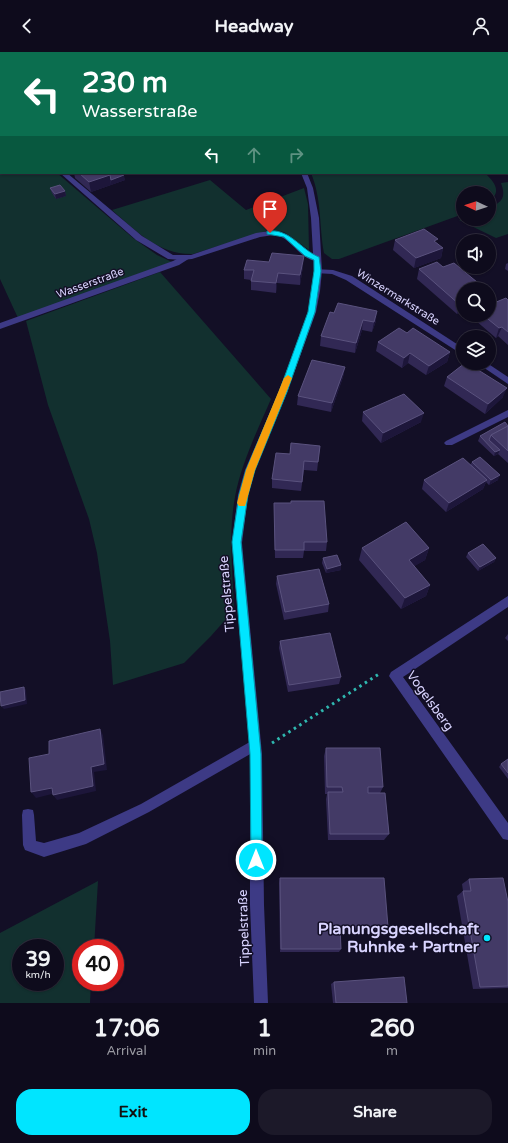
<!DOCTYPE html>
<html lang="en">
<head>
<meta charset="utf-8">
<style>
	:root { --surface:#0e0b1c; --page:#1c1929; --text:#f1f3f6; --muted:#9b9ba3; --line:#2e2b3b; --accent:#00e5ff }
	body { margin:0; font-family:"Varela Round",sans-serif; background:var(--page); color:var(--text); height:100vh; display:flex; flex-direction:column; font-size:15px; white-space:nowrap }
	* { box-sizing:border-box; margin:0 }
	p { font-size:13px; color:var(--muted) }
	.icon { flex:none; width:22px; height:22px; fill:none; stroke:currentColor; stroke-width:2; stroke-linecap:round; stroke-linejoin:round }
	.map { position:relative; height:951px; overflow:hidden }
	.details { display:flex; flex-direction:column; background:var(--surface); flex:1 }
	.details>* { flex:none }
	.hud { position:absolute; left:0px; top:0px; width:508px; height:122px; box-shadow:0 1px 3px #0004,0 0 0 1px var(--line); background:#0b6e4f; color:#fff; overflow:hidden }
	.needle { width:26px; rotate:273deg }
	.tools { position:absolute; left:456px; top:134px; display:grid; gap:8px }
	.tools a { display:grid; place-items:center; width:40px; height:40px; border-radius:50%; background:var(--surface); box-shadow:0 1px 3px #0004,0 0 0 1px var(--line); font-size:20px }
	.speed { position:absolute; left:12px; top:887px; display:flex; gap:8px; font-size:20px; font-weight:700; text-align:center }
	.speed>* { display:grid; place-content:center; width:52px; height:52px; border-radius:50%; background:var(--surface); box-shadow:0 1px 3px #0004,0 0 0 1px var(--line); line-height:1 }
	.speed small { font-size:10px; font-weight:400 }
	.speed .limit { border:6px solid #d22; background:#fff; color:#111 }
	.pin { position:absolute; display:grid; place-items:center; width:34px; height:34px; color:#fff; margin:-41px -17px; border-radius:50% 50% 50% 0; rotate:-45deg; box-shadow:0 0 4px #0007 }
	.pin .icon { rotate:45deg }
	.me { position:absolute; width:44px; margin:-22px; rotate:0deg; stroke-linejoin:round; filter:drop-shadow(0 0 3px #0008) }
	.turn { display:flex; align-items:center; gap:14px; height:84px; padding:0 16px; font-size:18px }
	.turn .icon { width:52px; height:52px; stroke-width:2.5 }
	.turn b { display:block; font-size:28px; line-height:34px }
	.lanes { display:flex; align-items:center; height:38px; padding:0 16px; background:#0003; justify-content:center; gap:20px; direction:ltr }
	.lanes .off { opacity:.35 }
	.eta { display:flex; justify-content:space-evenly; align-items:center; height:68px; text-align:center }
	.eta b { font-size:24px; font-weight:800; line-height:28px }
	.primary-button { display:flex; gap:8px; margin-top:auto; padding:8px 16px }
	.primary-button a { flex:1; height:46px; border-radius:16px; background:var(--accent); color:#111; font-size:16px; font-weight:800; line-height:46px; text-align:center }
	.primary-button a+a { background:var(--page); color:var(--text) }
	header { display:flex; justify-content:space-between; align-items:center; height:52px; padding:0 16px; background:var(--surface); font-size:18px; font-weight:800 }
	.map>svg:first-child { display:block }
</style>
</head>
<body>
<header><svg class="icon" aria-label="back" viewBox="0 0 24 24"><path d="M15 5l-7 7 7 7"/></svg>Headway<svg class="icon" aria-label="person" viewBox="0 0 24 24"><circle cx="12" cy="8" r="4"/><path d="M4 21q1-7 8-7t8 7"/></svg></header>
<div class="map">
<svg width="508" height="951" viewBox="0 0 508 951">
	<rect width="100%" height="100%" fill="#130f26"/>
	<g fill="#12302f" fill-rule="evenodd">
		<path d="M0,0H172L174,1H1L0,63Z"/>
		<path d="M250,0H495L488,1Z"/>
		<path d="M0,85L1,121H57L133,186L157,203L172,210L18,266L0,227Z"/>
		<path d="M311,121H485C495,131 502,139 489,150V141H463V162L339,207H332L324,201C319,174 322,148 311,121Z"/>
		<path d="M210,128L246,158L304,136L308,152L309,198L284,180L270,178L193,202C159,203 136,179 112,158Z"/>
		<path d="M508,130V182L496,186L459,168L463,167H489V156C503,150 506,145 501,131Z"/>
		<path d="M160,220L271,347C258,377 241,412 235,445C228,482 233,521 234,558L211,584L184,611L113,633L110,589L97,501L89,467L48,353L26,269Z"/>
		<path d="M98,829L94,896H81V930H91L90,951H0V881ZM21,896H55V930H21Z"/>
	</g>
	<g fill="none" stroke-linecap="round" stroke-linejoin="round">
		<path stroke="#2fb8b0" stroke-width="3" stroke-dasharray="2.5 4" stroke-linecap="butt" d="M272,691L379,622"/>
		<g fill="#3d3a85" fill-rule="evenodd">
			<path d="M217,0H223L224,1H218Z"/>
			<path d="M183,204H189L190,206L179,213L0,277V271L173,209Z"/>
			<path d="M508,358V365L452,393H446L444,391L446,389Z"/>
			<path d="M255,687L259,689L261,693L259,697L149,760L86,792L44,805L25,798L23,793L22,763L23,758L28,757L33,758L34,763L36,789L44,791L79,781L141,752Z"/>
		</g>
		<g fill="#3d3a85" fill-rule="evenodd">
			<rect x="0" y="80" width="1" height="4"/>
			<path d="M60,121H67L142,184L173,203H191L256,181L270,179L288,183L305,197L321,207L320,209C303,211 293,189 279,184C273,182 267,184 260,185L192,207L181,208L168,207L136,188Z"/>
			<path d="M315,217L333,218L352,224L463,296V303L346,228L332,222L315,221Z"/>
			<path d="M477,311H487L508,325V332Z"/>
			<path d="M508,544V555L403,625L508,771V788L503,787L389,624L391,620Z"/>
		</g>
		<g fill="#3d3a85" fill-rule="evenodd">
			<path d="M183,0H191L192,1H184Z"/>
			<path d="M301,121H307L313,136L319,166L322,219L320,239L316,260L287,340L255,418L248,443L242,491L262,702L264,853L268,951H254L250,853V702L232,491L238,443L245,418L279,340L308,260L312,239L314,219L311,166L307,136Z"/>
		</g>
	</g>
	<g fill="#312854">
		<rect x="507" y="54" width="1" height="24"/>
		<path d="M74,121H122L125,128L91,140L75,126Z"/>
		<path d="M50,136L65,139L66,144L56,147L52,141Z"/>
		<path d="M395,188L443,196L441,206L414,216L393,198Z"/>
		<path d="M508,211V219L505,217L506,212Z"/>
		<path d="M303,214L300,233L277,231L276,241L251,238V228L244,227V218Z"/>
		<path d="M419,217L463,237V260L457,262L417,227Z"/>
		<path d="M508,248V293L498,284L496,286L475,268L476,263H489Z"/>
		<path d="M334,261L376,269L372,280L362,278L355,301L320,294L321,284Z"/>
		<path d="M407,281L450,300L447,310L426,323L408,311L402,316L376,299L378,290Z"/>
		<path d="M345,315L343,325L331,360L297,353L298,344Z"/>
		<path d="M447,325L503,345L485,362L444,334Z"/>
		<path d="M363,360L421,370L381,391L362,369Z"/>
		<path d="M508,373V411L498,402L494,404L478,389L480,384Z"/>
		<path d="M320,394L317,419L304,418L301,439L272,436V427Z"/>
		<path d="M472,410L498,428L489,433L486,430L483,437L446,460L422,437L424,428L470,413Z"/>
		<path d="M274,451L327,490L326,499H304L303,506H275Z"/>
		<path d="M362,496H429L425,508L414,514L430,533L426,544L401,557L359,508Z"/>
		<path d="M468,501L496,506L494,510L478,519L466,505Z"/>
		<path d="M323,506L341,513V518L326,521L322,511Z"/>
		<path d="M277,524L329,552L328,560L284,568L276,532Z"/>
		<path d="M508,582V589L505,586Z"/>
		<path d="M280,589L341,625L339,632L288,640L279,596Z"/>
		<path d="M326,696L383,735L380,741L389,782L384,788H328L326,747L327,742H325L324,704Z"/>
		<path d="M508,707V727L499,715L501,712Z"/>
		<path d="M280,826L388,875L384,878H340L341,897L339,900H280L279,831Z"/>
		<path d="M469,827L508,850V936L473,937L457,844L463,839L462,832Z"/>
		<path d="M334,930L407,951H333L331,932Z"/>
	</g>
	<g fill="#1d163a">
		<rect x="507" y="16" width="1" height="8"/>
		<path d="M110,123L111,133L91,140L89,130Z"/>
		<path d="M124,123L125,128L111,133V128Z"/>
		<path d="M65,139L66,144L56,147L55,142Z"/>
		<path d="M443,196L441,206L414,216L416,206Z"/>
		<path d="M304,204L303,214L300,233V223Z"/>
		<path d="M278,221L276,241V231Z"/>
		<path d="M463,251V260L457,262L460,253Z"/>
		<path d="M377,259L376,269L372,280L374,270Z"/>
		<path d="M363,268L362,278L355,301L356,291Z"/>
		<path d="M502,275L498,284L496,286L499,276Z"/>
		<path d="M450,300L447,310L426,323L429,314Z"/>
		<path d="M410,301L408,311L402,316L404,306Z"/>
		<path d="M345,315L343,325L331,360L332,351Z"/>
		<path d="M507,336L503,345L485,362L488,352Z"/>
		<path d="M424,361L421,370L381,391L383,381Z"/>
		<path d="M500,398L498,402L494,404L495,400Z"/>
		<path d="M500,423L498,428L489,433L491,428Z"/>
		<path d="M487,428L483,437L446,460L449,451Z"/>
		<path d="M429,496L425,508L405,520L409,508Z"/>
		<path d="M496,506L494,510L478,519L480,515Z"/>
		<path d="M341,513V518L326,521L327,517Z"/>
		<path d="M430,533L426,544L401,557L405,546Z"/>
		<path d="M24,635L26,638L27,652L4,657L1,654Z"/>
		<path d="M100,677L103,683L107,718L94,720L96,739L57,748L53,743L91,715Z"/>
		<path d="M52,736L56,741L36,746L31,740Z"/>
	</g>
	<g fill="#433a66" stroke="#5a527e">
		<path d="M481,0H487L489,1H478Z"/>
		<path d="M496,0H500L502,1H494Z"/>
		<rect x="507" y="4" width="1" height="12"/>
		<rect x="507" y="54" width="1" height="15"/>
		<path d="M79,121H107L110,123L89,130Z"/>
		<path d="M107,121H122L124,123L111,128L110,123Z"/>
		<path d="M60,133L65,139L55,142L50,136Z"/>
		<path d="M424,177L438,187L434,189L443,196L416,206L395,188Z"/>
		<path d="M272,201L304,204L300,223L278,221L276,231L251,229L254,218H244L247,208L269,210Z"/>
		<path d="M437,210L443,215L454,211L483,235L478,237H463V251L460,253L419,217Z"/>
		<path d="M506,246L508,248V280L502,275L499,276L483,263H489V253Z"/>
		<path d="M338,251L377,259L374,270L363,268L356,291L321,284L330,260L334,261Z"/>
		<path d="M399,276L407,281L413,276L450,300L429,314L410,301L404,306L378,290Z"/>
		<path d="M312,308L345,315L332,351L298,344Z"/>
		<path d="M465,311H467L507,336L488,352L447,325Z"/>
		<path d="M404,342L424,361L383,381L363,360Z"/>
		<path d="M505,370L508,374L491,383L489,388L500,398L495,400L480,384Z"/>
		<path d="M508,374V399L491,383Z"/>
		<path d="M291,391L320,394L318,410L304,409L302,430L272,427L276,401L290,402Z"/>
		<path d="M480,405L500,423L491,428L472,410Z"/>
		<path d="M463,406L487,428L449,451L424,428Z"/>
		<path d="M291,449H324L327,490H304V498H275L274,451H291Z"/>
		<path d="M406,470L429,496L409,508L430,533L405,546L362,496Z"/>
		<path d="M483,492L496,506L480,515L468,501Z"/>
		<path d="M337,503L341,513L327,517L323,506Z"/>
		<path d="M319,517L329,552L285,560L277,524Z"/>
		<path d="M330,581L341,625L289,633L280,589Z"/>
		<path d="M24,635L25,648L1,654L0,640Z"/>
		<path d="M100,677L104,712L91,715L93,734L53,743L52,736L31,740L29,706L49,702V689Z"/>
		<path d="M326,696H380L383,735H368V741H385L389,782H330L328,740H343L342,735H327Z"/>
		<path d="M508,707V721L501,712Z"/>
		<path d="M280,826H384L388,875H340L341,897H281Z"/>
		<path d="M503,826L508,850V934L480,935L463,839H471L469,827Z"/>
		<path d="M404,925L407,951H336L334,930Z"/>
	</g>
	<path fill="#00e5ff" stroke="#0095a6" d="M267,179C290,176 301,198 319,205L321,219L315,260L287,340L255,418L248,443L241,490L261,702L262,808L261,812L256,814L252,812L251,808L250,702L232,490L239,443L246,418L279,340L308,260L314,219V208L305,204L284,185L267,182Z"/>
	<path fill="#f59e0b" d="M288,323L292,326L255,418L246,451L245,454H239L237,451L246,418L284,326Z"/>
	<circle fill="#00e5ff" stroke="#130f26" stroke-width="1.5" cx="487" cy="886" r="4"/>
	<g text-anchor="middle" dominant-baseline="central" stroke-width="3" stroke-linejoin="round" paint-order="stroke">
		<g font-size="11" fill="#d9d4ff" stroke="#130f26">
			<text transform="translate(90 231) rotate(-20)">Wasserstraße</text>
			<text transform="translate(398 245) rotate(32)">Winzermarkstraße</text>
		</g>
		<g font-size="13" fill="#d9d4ff" stroke="#130f26">
			<text transform="translate(227 542) rotate(-95)">Tippelstraße</text>
			<text transform="translate(430 649) rotate(54)">Vogelsberg</text>
			<text transform="translate(244 876) rotate(-92)">Tippelstraße</text>
		</g>
		<g font-size="16" font-weight="bold" fill="#d9d4ff" stroke="#130f26" text-anchor="end">
			<text x="479" y="877">Planungsgesellschaft<tspan x="479" dy="18">Ruhnke + Partner</tspan></text>
		</g>
	</g>
</svg>
<div class="tools">
<a><svg class="needle" viewBox="-14 -14 28 28"><path d="M0-13l5 13h-10z" fill="#e53935"/><path d="M0 13l5-13h-10z" fill="#9b9ba3"/></svg></a>
<a><svg class="icon" aria-label="sound" viewBox="0 0 24 24"><path d="M4 9h4l5-4v14l-5-4H4zM17 9q2 3 0 6"/></svg></a>
<a><svg class="icon" aria-label="search" viewBox="0 0 24 24"><circle cx="10" cy="10" r="6"/><path d="M15 15l6 6"/></svg></a>
<a><svg class="icon" aria-label="layers" viewBox="0 0 24 24"><path d="M12 4l9 5-9 5-9-5zM3 14l9 5 9-5"/></svg></a>
</div>
<div class="speed"><div>39<small>km/h</small></div><div class="limit">40</div></div>
<div class="pin" style="left:270px;top:181px;background:#d93025"><svg class="icon" aria-label="arrive" viewBox="0 0 24 24"><path d="M6 21V4h12l-3 4 3 4H6"/></svg></div>
<svg class="me" style="left:256px;top:808px" viewBox="-20 -20 40 40"><circle r="17" fill="#00e5ff" stroke="#fff" stroke-width="3"/><path d="M0-11L8 9 0 5-8 9z" fill="#fff"/></svg>
<div class="hud">
<div class="turn"><svg class="icon" aria-label="left" viewBox="0 0 24 24"><path d="M17 20v-9H6M10 6l-5 5 5 5"/></svg><div><b>230 m</b>Wasserstraße</div></div>
<div class="lanes"><svg class="icon" aria-label="left" viewBox="0 0 24 24"><path d="M17 20v-9H6M10 6l-5 5 5 5"/></svg><svg class="icon off" aria-label="ahead" viewBox="0 0 24 24"><path d="M12 20V5M6 11l6-6 6 6"/></svg><svg class="icon off" aria-label="right" viewBox="0 0 24 24"><path d="M7 20v-9h11M14 6l5 5-5 5"/></svg></div>
</div>
</div>
<section class="details">
<div class="eta">
<div><b>17:06</b><p>Arrival</p></div>
<div><b>1</b><p>min</p></div>
<div><b>260</b><p>m</p></div>
</div>
<div class="primary-button"><a>Exit</a><a>Share</a></div>
</section>
</body>
</html>
